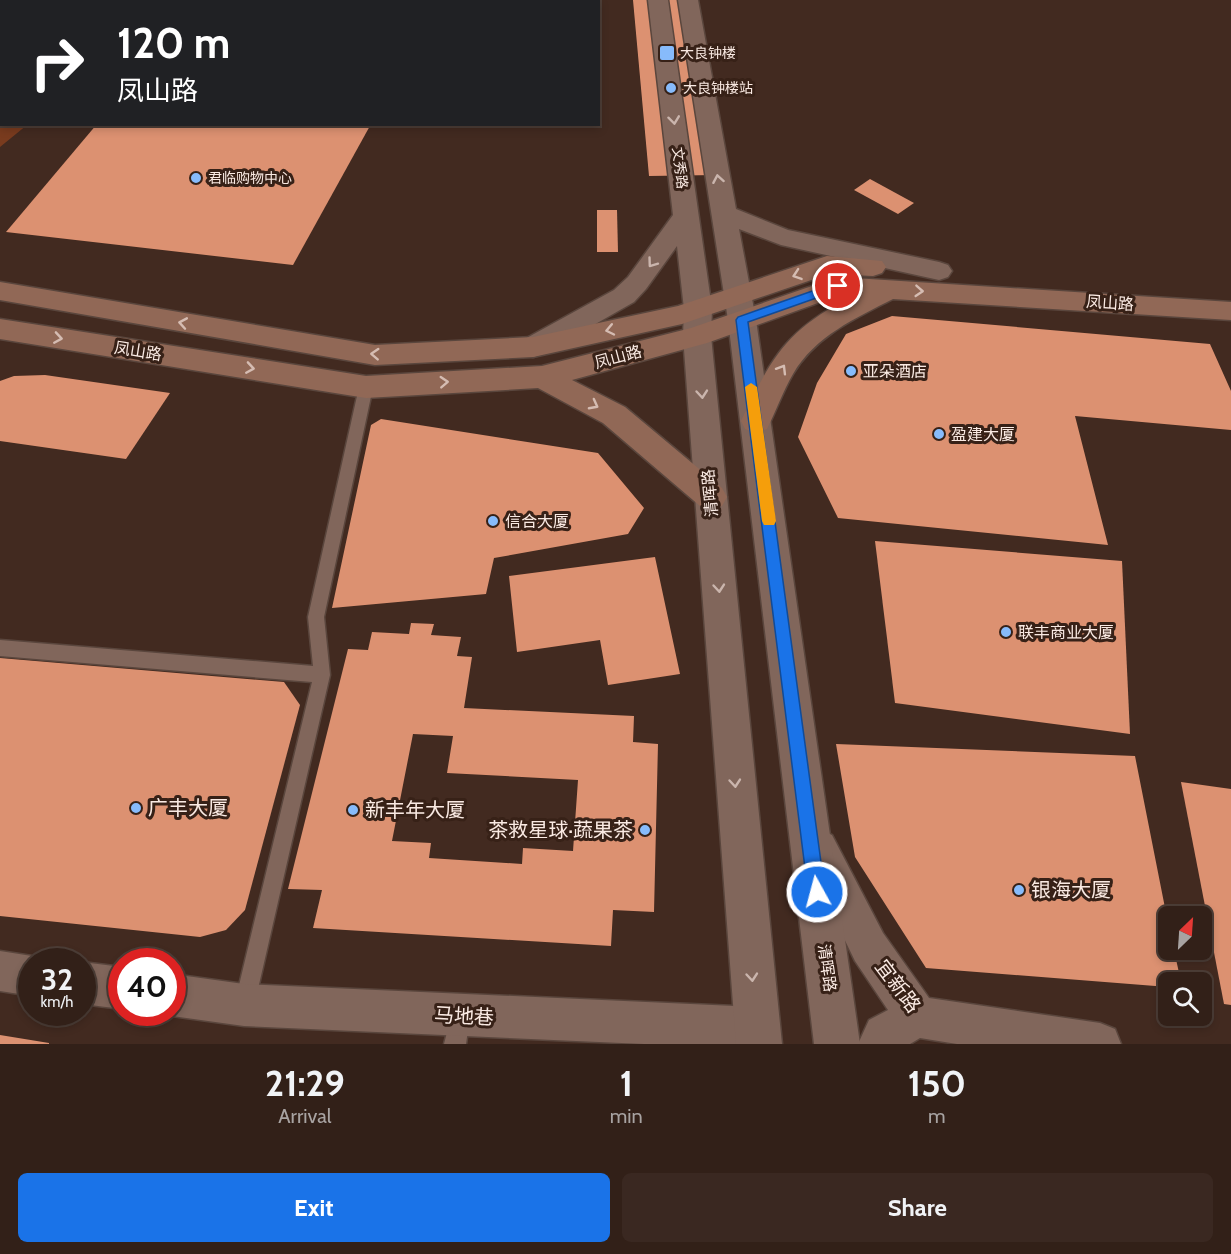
<!DOCTYPE html>
<html lang="en">
<head>
<meta charset="utf-8">
<style>
	:root { --surface:#322018; --page:#3a2821; --text:#f1f3f6; --muted:#a8a3a2; --line:#4d3e37; --accent:#1a73e8 }
	body { margin:0; font-family:Cabin,"Noto Sans SC",sans-serif; background:var(--page); color:var(--text); height:100vh; display:flex; flex-direction:column; font-size:22px; white-space:nowrap }
	* { box-sizing:border-box; margin:0 }
	p { font-size:20px; color:var(--muted) }
	.icon { flex:none; width:33px; height:33px; fill:none; stroke:currentColor; stroke-width:2; stroke-linecap:round; stroke-linejoin:round }
	.map { position:relative; height:1044px; overflow:hidden }
	.details { display:flex; flex-direction:column; background:var(--surface); flex:1 }
	.details>* { flex:none }
	.banner { position:absolute; left:0px; top:0px; width:600px; height:126px; box-shadow:0 3px 9px #0003,0 0 0 2px var(--line); background:#202124; color:#fff; overflow:hidden }
	.needle { width:39px; rotate:25deg }
	.fabs { position:absolute; left:1158px; top:906px; display:grid; gap:12px }
	.fabs a { display:grid; place-items:center; width:54px; height:54px; border-radius:9px; background:var(--surface); box-shadow:0 3px 9px #0003,0 0 0 2px var(--line); font-size:30px }
	.speed { position:absolute; left:18px; top:948px; display:flex; gap:12px; font-size:30px; font-weight:700; text-align:center }
	.speed>* { display:grid; place-content:center; width:78px; height:78px; border-radius:50%; background:var(--surface); box-shadow:0 3px 9px #0003,0 0 0 2px var(--line); line-height:1 }
	.speed small { font-size:15px; font-weight:400 }
	.speed .limit { border:9px solid #d22; background:#fff; color:#111 }
	.pin { position:absolute; display:grid; place-items:center; width:51px; height:51px; color:#fff; margin:-26px; border:3px solid #fff; border-radius:50%; box-shadow:0 2px 6px #0007 }
	.me { position:absolute; width:66px; margin:-33px; rotate:353deg; stroke-linejoin:round; filter:drop-shadow(0 0 4px #0008) }
	.turn { display:flex; align-items:center; gap:21px; height:126px; padding:0 18px; font-size:27px }
	.turn .icon { width:78px; height:78px; stroke-width:2.5 }
	.turn b { display:block; font-size:42px; line-height:51px }
	.eta { display:flex; justify-content:space-evenly; align-items:center; height:102px; text-align:center }
	.eta b { font-size:36px; font-weight:800; line-height:42px }
	.cta { display:flex; gap:12px; margin-top:auto; padding:12px 18px }
	.cta a { flex:1; height:69px; border-radius:9px; background:var(--accent); color:#fff; font-size:24px; font-weight:800; line-height:69px; text-align:center }
	.cta a+a { background:var(--page); color:var(--text) }
	.map>svg:first-child { display:block }
</style>
</head>
<body>
<div class="map">
<svg width="1231" height="1044" viewBox="0 0 1231 1044">
	<rect width="100%" height="100%" fill="#422a20"/>
	<path fill="#793b1e" d="M0,0H129L2,2V124L27,125L0,147Z"/>
	<g fill="#dc9171" fill-rule="evenodd">
		<path d="M633,0H687L716,175L649,176Z"/>
		<path d="M97,124H371L293,265L6,232Z"/>
		<path d="M870,179L914,203L898,214L854,190Z"/>
		<path d="M597,210H617L618,252H597Z"/>
		<path d="M892,316L1210,344L1231,391V430L1075,416L1108,545L838,518L798,437L817,383L846,334Z"/>
		<path d="M45,375L170,393L126,459L0,441V381L14,376Z"/>
		<path d="M381,419L598,453L644,508L628,534L494,558L486,594L332,608L371,425Z"/>
		<path d="M875,541L1122,561L1130,734L895,703Z"/>
		<path d="M655,557L680,674L608,685L600,640L517,652L509,576Z"/>
		<path d="M411,623L434,624L431,635L461,637L457,656L472,657L464,708L634,716L633,742L658,744L654,912L613,910L611,946L313,928L322,890L288,889L348,649L368,650L372,632L409,634ZM413,734L453,736L447,773L578,780L573,851L523,848L522,864L429,858L431,843L392,841Z"/>
		<path d="M0,658L284,682L300,705L245,910L226,930L200,937L0,916Z"/>
		<path d="M836,744L1135,756L1168,923V950H1174L1181,982H1168V987L926,968L855,857Z"/>
		<path d="M1181,782L1231,789V1005L1224,1004Z"/>
		<path d="M0,1035L49,1043V1044H0Z"/>
	</g>
	<g fill="none" stroke-linecap="round" stroke-linejoin="round">
		<g stroke="#5a463d" stroke-width="3">
			<g id="service">
				<path d="M366,382L373,387L324,617L330,675L255,1002L252,1009L245,1012L238,1009L235,1002L312,682L0,656V640L313,666L308,617L359,387Z"/>
				<path d="M460,1006L467,1009L470,1016L466,1044H444L453,1009Z"/>
			</g>
		</g>
		<g stroke="#5a463d" stroke-width="3">
			<g id="minor">
				<path d="M819,829L832,835L883,933L929,998L1100,1023L1115,1029L1121,1044H957L920,1038L910,1044H858L869,1020L888,1010L855,961L800,848L806,835Z"/>
				<path d="M0,951L32,956L46,962H32V996L0,991Z"/>
				<path d="M82,962L122,967V1009L82,1004Z"/>
				<path d="M172,974L244,984L757,1007L772,1013L778,1028L769,1044H644L244,1026L172,1016L164,1012H172Z"/>
			</g>
		</g>
		<g stroke="#5a463d" stroke-width="3">
			<g id="tertiary">
				<path d="M648,0H668L712,309L711,336L782,1044H736L683,336L684,309L677,246L646,289L634,302L543,354L533,357L523,354L519,347L523,340L614,290L628,277L673,215Z"/>
				<path d="M678,0H698L736,209L788,230L939,262L948,265L952,271L948,277L939,280L781,245L739,229L756,320L860,1044H814L728,320Z"/>
			</g>
		</g>
		<g stroke="#5a463d" stroke-width="3">
			<g id="secondary">
				<path d="M827,256L882,261L886,267L882,273L873,276L829,274L682,324L533,357L375,365L0,300V282L375,345L533,337L678,306Z"/>
				<path d="M838,277L1231,302V320L893,299C856,318 815,336 793,374C783,391 776,411 767,429L756,433L745,429L741,421C772,356 787,329 853,296L840,295L707,343L572,380L625,407L722,488L727,497L722,506L711,510L700,506L603,423L538,388L366,398L0,339V319L366,376L542,366L691,328Z"/>
			</g>
		</g>
		<use href="#service" fill="#81665b" fill-rule="evenodd"/>
		<use href="#minor" fill="#81665b" fill-rule="evenodd"/>
		<use href="#tertiary" fill="#81665b" fill-rule="evenodd"/>
		<use href="#secondary" fill="#916856" fill-rule="evenodd"/>
	</g>
	<defs><path id="oneway-chevron" d="M-2-3.5L2.5 0L-2 3.5" fill="none" stroke-width="1.6" stroke-linecap="round" stroke-linejoin="round" transform="scale(1.5)"/></defs>
	<g stroke="#cab5ad">
		<use href="#oneway-chevron" transform="translate(674 120) rotate(83)"/>
		<use href="#oneway-chevron" transform="translate(718 179) rotate(-100)"/>
		<use href="#oneway-chevron" transform="translate(652 263) rotate(126)"/>
		<use href="#oneway-chevron" transform="translate(702 394) rotate(85)"/>
		<use href="#oneway-chevron" transform="translate(719 588) rotate(85)"/>
		<use href="#oneway-chevron" transform="translate(735 783) rotate(85)"/>
		<use href="#oneway-chevron" transform="translate(752 977) rotate(85)"/>
	</g>
	<g stroke="#d5bcb2">
		<use href="#oneway-chevron" transform="translate(797 275) rotate(161)"/>
		<use href="#oneway-chevron" transform="translate(919 291) rotate(4)"/>
		<use href="#oneway-chevron" transform="translate(183 323) rotate(-170)"/>
		<use href="#oneway-chevron" transform="translate(610 330) rotate(168)"/>
		<use href="#oneway-chevron" transform="translate(58 338) rotate(9)"/>
		<use href="#oneway-chevron" transform="translate(375 354) rotate(-177)"/>
		<use href="#oneway-chevron" transform="translate(250 368) rotate(9)"/>
		<use href="#oneway-chevron" transform="translate(782 369) rotate(-59)"/>
		<use href="#oneway-chevron" transform="translate(444 382) rotate(-3)"/>
		<use href="#oneway-chevron" transform="translate(594 405) rotate(28)"/>
	</g>
	<path fill="#1a73e8" stroke="#114b97" stroke-width="1.5" d="M838,282L842,283V289L748,322L825,892L823,898L817,900L810,898L808,892L736,320L738,317Z"/>
	<path fill="#f59e0b" d="M751,383L757,387L776,521L774,525H764L762,521L745,387Z"/>
	<g fill="#87bbfb" stroke="#372117" stroke-width="2">
		<rect x="659" y="45" width="16" height="16" rx="3"/>
		<circle cx="671" cy="88" r="6"/>
		<circle cx="196" cy="178" r="6"/>
		<circle cx="851" cy="371" r="6"/>
		<circle cx="939" cy="434" r="6"/>
		<circle cx="493" cy="521" r="6"/>
		<circle cx="1006" cy="632" r="6"/>
		<circle cx="136" cy="808" r="6"/>
		<circle cx="353" cy="810" r="6"/>
		<circle cx="645" cy="830" r="6"/>
		<circle cx="1019" cy="890" r="6"/>
	</g>
	<g text-anchor="middle" dominant-baseline="central" stroke-width="6" stroke-linejoin="round" paint-order="stroke">
		<g font-size="14" fill="#faeae3" stroke="#372117" text-anchor="start">
			<text x="680" y="53">大良钟楼</text>
			<text x="683" y="88">大良钟楼站</text>
			<text x="208" y="178">君临购物中心</text>
		</g>
		<g font-size="14" fill="#faeae3" stroke="#372117">
			<text transform="translate(680 168) rotate(83)">文秀路</text>
		</g>
		<g font-size="16" fill="#faeae3" stroke="#372117">
			<text transform="translate(1110 303) rotate(4)">凤山路</text>
			<text transform="translate(138 351) rotate(9)">凤山路</text>
			<text transform="translate(618 357) rotate(-15)">凤山路</text>
			<text transform="translate(710 493) rotate(-95)">清晖路</text>
			<text transform="translate(827 968) rotate(82)">清晖路</text>
		</g>
		<g font-size="16" fill="#faeae3" stroke="#372117" text-anchor="start">
			<text x="863" y="371">亚朵酒店</text>
			<text x="951" y="434">盈建大厦</text>
			<text x="505" y="521">信合大厦</text>
			<text x="1018" y="632">联丰商业大厦</text>
		</g>
		<g font-size="20" fill="#faeae3" stroke="#372117" text-anchor="start">
			<text x="148" y="808">广丰大厦</text>
			<text x="365" y="810">新丰年大厦</text>
			<text x="633" y="830" text-anchor="end">茶救星球·蔬果茶</text>
			<text x="1031" y="890">银海大厦</text>
		</g>
		<g font-size="20" fill="#faeae3" stroke="#372117">
			<text transform="translate(898 986) rotate(53)">宜新路</text>
			<text transform="translate(464 1016) rotate(3)">马地巷</text>
		</g>
	</g>
</svg>
<div class="fabs">
<a><svg class="needle" viewBox="-14 -14 28 28"><path d="M0-13l5 13h-10z" fill="#e53935"/><path d="M0 13l5-13h-10z" fill="#a8a3a2"/></svg></a>
<a><svg class="icon" aria-label="search" viewBox="0 0 24 24"><circle cx="10" cy="10" r="6"/><path d="M15 15l6 6"/></svg></a>
</div>
<div class="speed"><div>32<small>km/h</small></div><div class="limit">40</div></div>
<div class="pin" style="left:838px;top:286px;background:#d93025"><svg class="icon" aria-label="arrive" viewBox="0 0 24 24"><path d="M6 21V4h12l-3 4 3 4H6"/></svg></div>
<svg class="me" style="left:817px;top:892px" viewBox="-20 -20 40 40"><circle r="17" fill="#1a73e8" stroke="#fff" stroke-width="3"/><path d="M0-11L8 9 0 5-8 9z" fill="#fff"/></svg>
<div class="banner">
<div class="turn"><svg class="icon" aria-label="right" viewBox="0 0 24 24"><path d="M7 20v-9h11M14 6l5 5-5 5"/></svg><div><b>120 m</b>凤山路</div></div>
</div>
</div>
<section class="details">
<div class="eta">
<div><b>21:29</b><p>Arrival</p></div>
<div><b>1</b><p>min</p></div>
<div><b>150</b><p>m</p></div>
</div>
<div class="cta"><a>Exit</a><a>Share</a></div>
</section>
</body>
</html>
